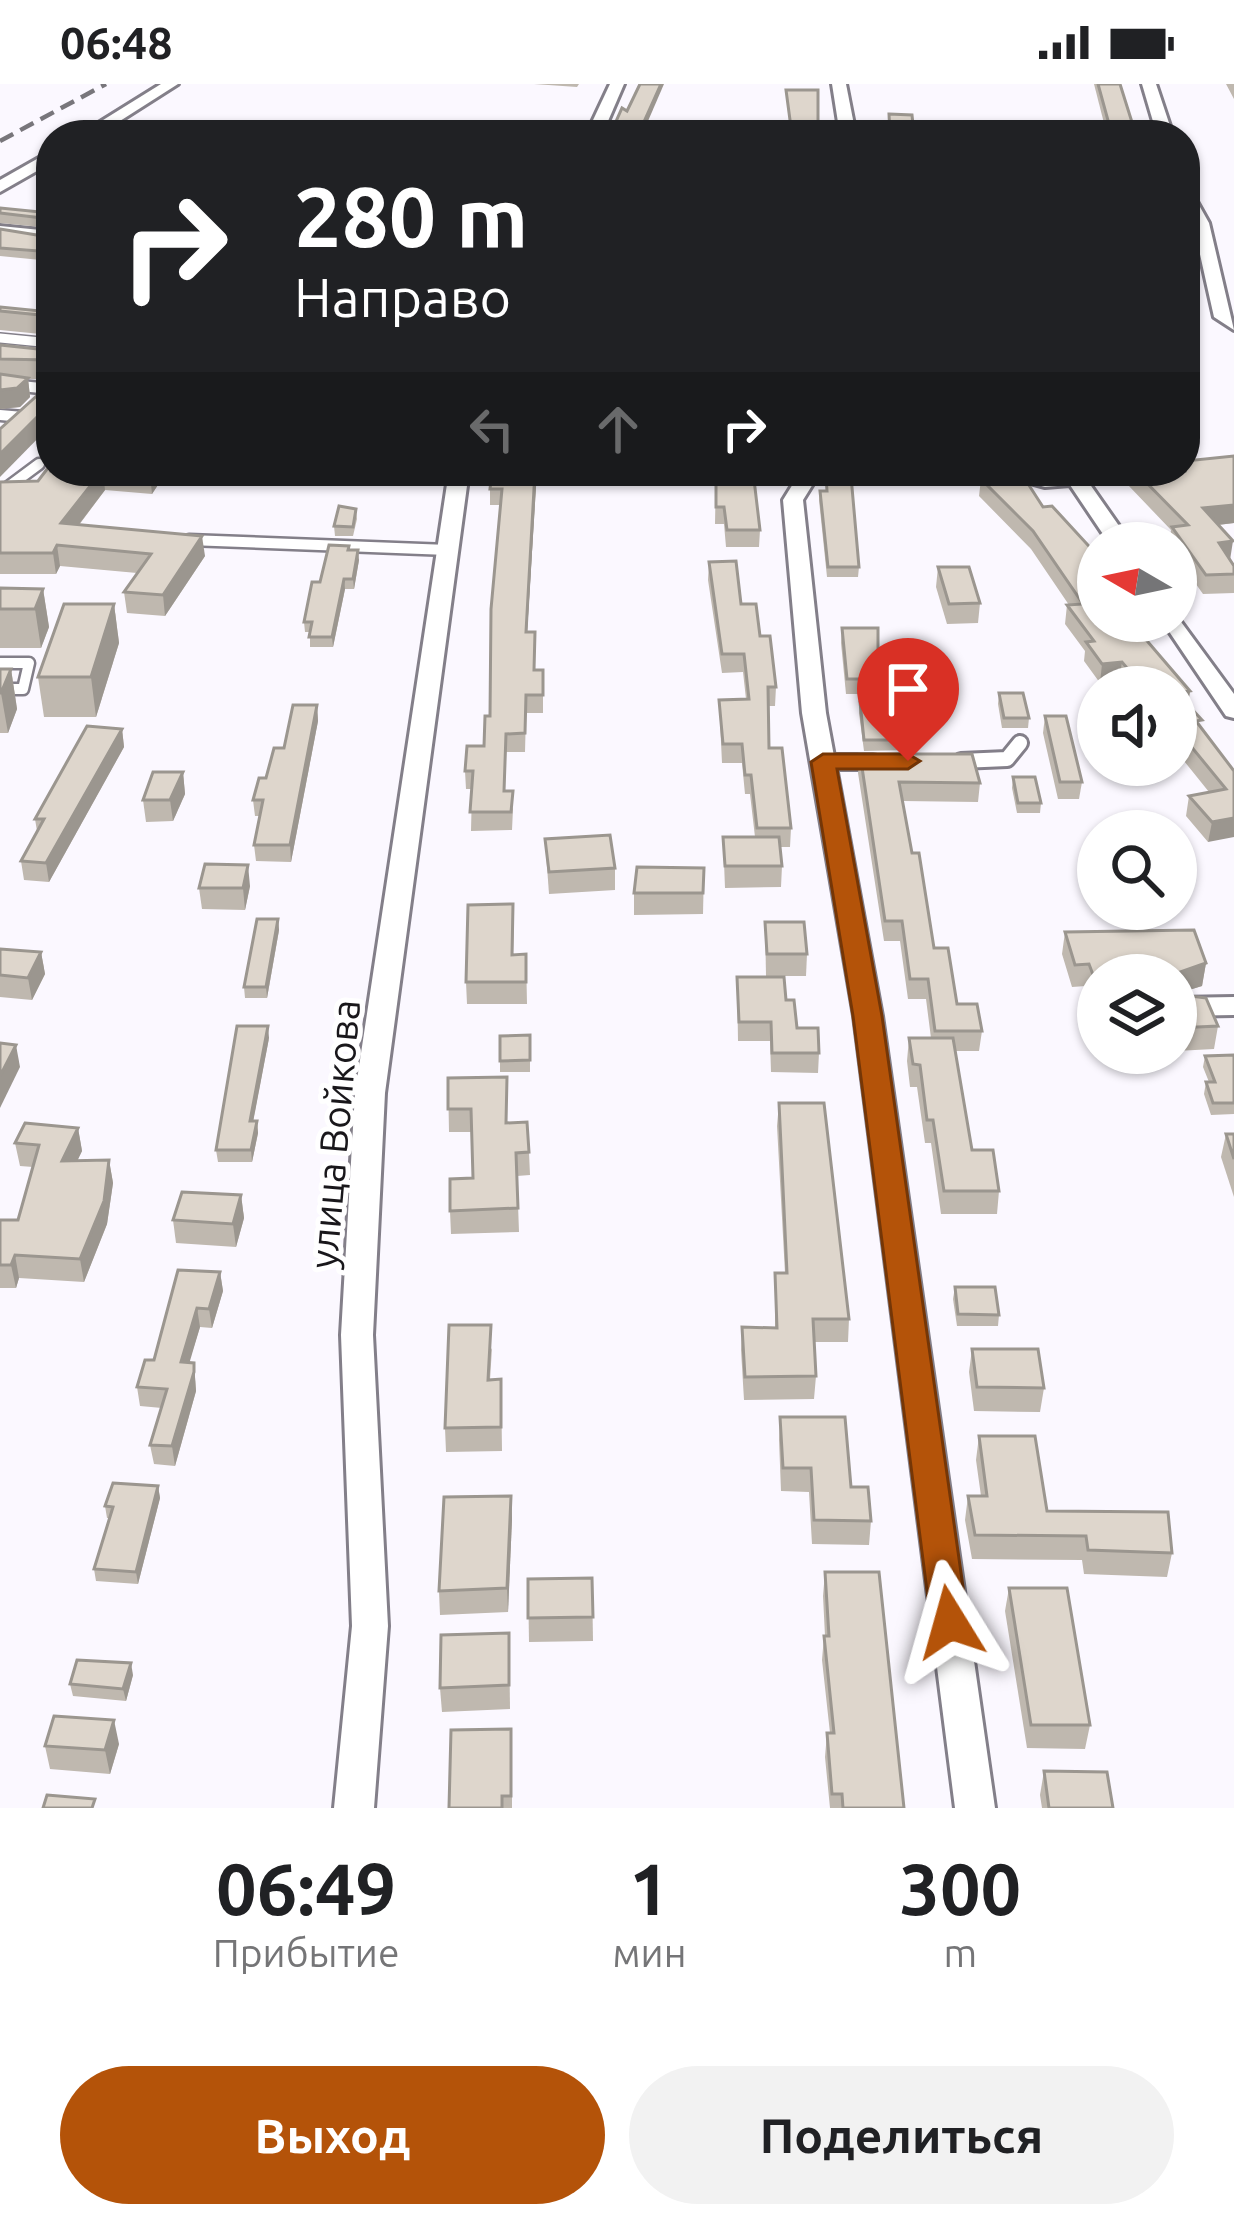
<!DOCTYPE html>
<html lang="ru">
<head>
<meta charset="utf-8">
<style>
	:root { --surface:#fff; --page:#f2f2f2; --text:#202124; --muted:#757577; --accent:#b45309 }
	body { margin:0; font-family:Ubuntu,sans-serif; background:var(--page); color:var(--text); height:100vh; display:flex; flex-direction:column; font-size:45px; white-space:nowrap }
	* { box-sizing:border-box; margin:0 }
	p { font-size:39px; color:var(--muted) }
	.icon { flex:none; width:66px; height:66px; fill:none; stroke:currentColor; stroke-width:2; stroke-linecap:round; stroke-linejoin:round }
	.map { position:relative; height:1724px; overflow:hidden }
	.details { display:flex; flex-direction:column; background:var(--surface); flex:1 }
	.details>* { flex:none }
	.banner { position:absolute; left:36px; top:36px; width:1164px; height:366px; border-radius:48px; box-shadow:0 3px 9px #0004; background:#202124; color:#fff; overflow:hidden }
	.needle { width:78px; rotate:279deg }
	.tools { position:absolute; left:1077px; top:438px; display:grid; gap:24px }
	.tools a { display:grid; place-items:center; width:120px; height:120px; border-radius:50%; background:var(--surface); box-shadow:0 3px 9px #0004; font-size:60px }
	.pin { position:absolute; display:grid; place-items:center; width:102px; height:102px; color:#fff; margin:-123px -51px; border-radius:50% 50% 50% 0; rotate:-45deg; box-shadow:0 0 12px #0007 }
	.pin .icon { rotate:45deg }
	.me { position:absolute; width:132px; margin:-66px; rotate:352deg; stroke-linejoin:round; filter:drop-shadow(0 0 9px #0008) }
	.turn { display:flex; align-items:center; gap:42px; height:252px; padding:0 60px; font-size:54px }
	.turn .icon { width:156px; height:156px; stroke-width:2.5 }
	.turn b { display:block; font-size:84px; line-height:102px }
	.lanes { display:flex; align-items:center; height:114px; padding:0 60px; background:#0003; justify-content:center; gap:60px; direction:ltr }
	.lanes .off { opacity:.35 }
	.eta { display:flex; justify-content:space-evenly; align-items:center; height:204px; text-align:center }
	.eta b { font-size:72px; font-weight:600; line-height:84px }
	.cta { display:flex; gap:24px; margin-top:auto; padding:24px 60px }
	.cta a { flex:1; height:138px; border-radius:72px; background:var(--accent); color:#fff; font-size:48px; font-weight:600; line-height:138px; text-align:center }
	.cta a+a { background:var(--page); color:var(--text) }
	.status { display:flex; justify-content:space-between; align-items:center; height:84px; padding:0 60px; background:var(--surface); direction:ltr }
	.status svg { height:33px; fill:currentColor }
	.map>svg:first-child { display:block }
</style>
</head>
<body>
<div class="status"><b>06:48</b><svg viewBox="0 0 49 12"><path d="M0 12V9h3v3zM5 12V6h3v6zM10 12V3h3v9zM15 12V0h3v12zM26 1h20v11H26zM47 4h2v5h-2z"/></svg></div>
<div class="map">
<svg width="1234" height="1724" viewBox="0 0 1234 1724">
	<rect width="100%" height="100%" fill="#fbf8ff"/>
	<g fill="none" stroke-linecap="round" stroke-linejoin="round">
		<g stroke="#837f89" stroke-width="12">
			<path id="lane-far2" d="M0,254L51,259"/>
		</g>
		<g stroke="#837f89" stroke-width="15">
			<g id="lane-far1">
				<path d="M0,300L51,305"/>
				<path d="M0,331L23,333L0,357"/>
				<path d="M0,409L39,380"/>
				<path d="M189,456L448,466"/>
				<path d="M0,579H29L23,605H0"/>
			</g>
		</g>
		<g stroke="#837f89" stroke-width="20">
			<g id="lane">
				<path d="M961,677L1007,675L1020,659"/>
				<path d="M823,678H873"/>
			</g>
		</g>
		<g stroke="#837f89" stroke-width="6">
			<g id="street">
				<path d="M161,0H178L98,51H79Z"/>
				<path d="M610,0H624L602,51H586Z"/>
				<path d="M832,0H846L856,51H840Z"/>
				<path d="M1142,0H1156L1173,51H1157Z"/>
				<path d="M51,67V79L0,108V96Z"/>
				<path d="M1185,105L1191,107L1209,139L1234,246L1214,233L1193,139L1185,125Z"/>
				<path d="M0,142L51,147V157L0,152Z"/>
				<path d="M449,387H469L385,1009L373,1251L388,1542L374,1724H334L352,1542L341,1251L355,1009Z"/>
				<path d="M801,387H821L803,416L826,629L882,932L995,1724H955L854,932L802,629L783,416Z"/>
				<path d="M986,387L1045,391L1163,387L1153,393L1089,399L1131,459H1109L1070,401L1045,403Z"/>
				<path d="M1176,531L1234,610V634L1226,632L1162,537H1176Z"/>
				<path d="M1234,913V931L1176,932V914Z"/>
			</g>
		</g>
		<use href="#lane-far2" stroke="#fff" stroke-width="9"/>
		<use href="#lane-far1" stroke="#fff" stroke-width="10"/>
		<use href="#lane" stroke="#fff" stroke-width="14"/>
		<use href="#street" fill="#fff" fill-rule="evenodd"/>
		<path stroke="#78767b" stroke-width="4.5" stroke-dasharray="15 8" stroke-linecap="butt" d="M0,57L106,0"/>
	</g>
	<g fill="#bfb8af">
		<path d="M534,0H579L577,3Z"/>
		<path d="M1094,0H1120L1136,51H1107Z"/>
		<path d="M1226,0H1234V15Z"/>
		<path d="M0,124L51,129V144L0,139Z"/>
		<path d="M0,145L49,153L51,146V177L0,172Z"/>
		<path d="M0,223L51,228V251L0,246Z"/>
		<path d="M0,261L47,266L51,264V295H28L30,313L20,323L0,325Z"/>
		<path d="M51,387H167L152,410L105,406L79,441L205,472L165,532L127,529L124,508L137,489L60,482L56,490H0V398L38,397Z"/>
		<path d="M332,387H359L357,400H332Z"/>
		<path d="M492,387H537L527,548L535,586H543V629H526L525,668H506L505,707L513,725L512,746L471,747L472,705H466L465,687L484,662L490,632L500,421H490V405Z"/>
		<path d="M716,387L760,446L759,463H726L724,440H715Z"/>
		<path d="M1130,387H1185L1234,439L1218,441L1230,476L1234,482V509L1203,510L1176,472V459H1169L1171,446L1128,401Z"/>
		<path d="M826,392L859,483L858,493H827L819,416L820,407H826Z"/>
		<path d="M981,395L1043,423L1098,472V537L1190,607L1188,620L1201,644L1234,687L1208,758L1186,732L1189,712L1209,708L1176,667V603H1125L1119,597L1100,599L1084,577L1085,567L1065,540L1067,521H1069L1031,465L979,412Z"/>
		<path d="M356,425L357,435L353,452H335L334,442Z"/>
		<path d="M349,466L359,476L354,505H345L333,563H310V548H305L304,538L320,498Z"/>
		<path d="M709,478L741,520L760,552L776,603L775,622H768L769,664L791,744L790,763H780L782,782L781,803L725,804L723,753H755L750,710H745L742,679H722L719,616L746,615L743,588L722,589L708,496Z"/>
		<path d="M938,483L980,519L978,539L947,540L936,503Z"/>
		<path d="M0,504L43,505L49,543L41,564H0Z"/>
		<path d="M114,520L119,559L96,633H44L38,593Z"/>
		<path d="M842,544L878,595L877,610H846L841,559Z"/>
		<path d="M0,585H11L17,625L8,649H0Z"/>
		<path d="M999,609L1029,634L1028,644H1002L998,620Z"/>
		<path d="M860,618L895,647L912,656L911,666L864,667L859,629Z"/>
		<path d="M317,621L318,637L291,778L256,777L254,761L260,732H255L253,716L284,664Z"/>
		<path d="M1045,632L1082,698L1079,715H1058L1043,649Z"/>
		<path d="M122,645L124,663L49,798L24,796L21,777L37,747L35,735Z"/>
		<path d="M860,670L980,699L978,718L903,717L912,769L934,864L957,920L982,947L979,967H955L972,1066L999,1107L997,1130H941L931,1059H925L917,1003H910L907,977L909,954H931L926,915H908L900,857H884L858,689Z"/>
		<path d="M183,688L185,710L173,737L146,738L143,716Z"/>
		<path d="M1013,693L1041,719L1040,729H1017L1012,704Z"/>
		<path d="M545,755L615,784V806L549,810Z"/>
		<path d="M704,784L703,830L634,831V809Z"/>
		<path d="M250,802L245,826L202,825L199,804Z"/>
		<path d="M278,835L279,846L267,914H245L244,903Z"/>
		<path d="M765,838L807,870L806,892H766Z"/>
		<path d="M514,842L513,871L526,870L527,920H467L466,898Z"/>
		<path d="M1194,846L1206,879L1202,902L1176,910L1206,914L1218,942L1214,965L1176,967V891H1098V935L1086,902L1072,903L1062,870L1065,848Z"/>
		<path d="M0,865L41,868L45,890L32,916L0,913Z"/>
		<path d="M737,893L786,916L797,944L819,969L818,989L771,988L770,957H738Z"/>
		<path d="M530,951V988H500V977Z"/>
		<path d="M269,954L253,1037H257L258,1049L252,1078H218L216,1066Z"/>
		<path d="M1234,971V1030L1211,1031L1204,1010L1206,998H1209L1203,983L1205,972Z"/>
		<path d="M448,994L507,1039L529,1068L530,1091L517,1092L519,1148L451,1150L450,1127L473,1094L472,1048H449Z"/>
		<path d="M779,1019L849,1235L848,1258H814L816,1292L814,1315L744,1316L741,1266L742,1243H775V1189H785L777,1042Z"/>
		<path d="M78,1044L82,1067L77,1077L109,1076L113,1099L107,1140L84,1198L19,1194L16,1204H0V1136H18L33,1083L20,1082L15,1059Z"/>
		<path d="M1226,1050H1234V1113L1221,1073Z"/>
		<path d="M241,1111L244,1134L236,1163L176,1159L173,1136Z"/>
		<path d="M220,1188L223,1207L212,1244L200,1243L189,1278L194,1279L196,1307L175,1382L154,1380L150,1361L162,1324L140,1322L137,1303L154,1276Z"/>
		<path d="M955,1203L999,1231L998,1242H957L953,1215Z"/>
		<path d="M492,1264L490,1296L501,1295L502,1367L446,1368L445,1344Z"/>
		<path d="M972,1265L1044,1304L1040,1328L974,1327L969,1288Z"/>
		<path d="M780,1333L851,1403L871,1437L869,1461L812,1460L809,1408L781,1407L779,1356Z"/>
		<path d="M979,1352L1047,1427L1172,1469L1167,1493L1084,1490L1082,1476L972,1475L965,1436L968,1412H981L976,1376Z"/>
		<path d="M158,1402L160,1414L138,1500L96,1497L94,1485L110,1434H107L105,1422Z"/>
		<path d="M511,1412L512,1435L508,1528L440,1531L439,1507Z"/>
		<path d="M825,1488L904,1724H830L825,1673L827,1649H830L822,1576L824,1552H825L823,1512Z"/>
		<path d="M592,1494L593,1557L529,1558L528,1495Z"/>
		<path d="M1009,1504L1090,1641L1085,1665L1027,1664L1005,1527Z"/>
		<path d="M509,1549L510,1625L442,1628L440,1604Z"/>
		<path d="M133,1591L126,1617L73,1612L70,1600Z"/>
		<path d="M119,1660L110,1690L50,1685L45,1662Z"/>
		<path d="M512,1669V1724H449Z"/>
		<path d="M1044,1687L1113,1724H1042L1040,1711Z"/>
	</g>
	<g fill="#9b968f">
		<path d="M661,0H664L642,51H638Z"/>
		<path d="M28,294L30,313L20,323L0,325V306Z"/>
		<path d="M51,319V341L0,393V370Z"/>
		<path d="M103,387L105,406L64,460L61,439Z"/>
		<path d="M151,387H167L152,410L150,390Z"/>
		<path d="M535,387H537L526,566L528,493Z"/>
		<path d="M1234,421V439L1200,443L1203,424Z"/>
		<path d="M202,452L205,472L165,532L163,511Z"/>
		<path d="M1233,457L1230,476L1219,459Z"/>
		<path d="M57,461L60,482L56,490L53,469Z"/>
		<path d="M358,466L359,476L354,505L353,495Z"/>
		<path d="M344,495L345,505L333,563L332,553Z"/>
		<path d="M43,505L49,543L41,564L35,525Z"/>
		<path d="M114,520L119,559L96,633L91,593Z"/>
		<path d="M1122,578L1119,597L1100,599L1102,580Z"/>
		<path d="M11,585L17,625L8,649L1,609Z"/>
		<path d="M1190,607L1187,626L1177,609Z"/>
		<path d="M317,621L318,637L291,778L290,761Z"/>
		<path d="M122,645L124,663L49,798L46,779Z"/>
		<path d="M183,688L185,710L173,737L170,716Z"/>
		<path d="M1234,734V753L1208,758L1212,738Z"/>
		<path d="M248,781L250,802L245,826L243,804Z"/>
		<path d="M278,835L279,846L267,914L266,903Z"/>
		<path d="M41,868L45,890L32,916L28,894Z"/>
		<path d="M1206,879L1202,902L1176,910L1177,889Z"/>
		<path d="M268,942L269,954L251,1049L250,1037Z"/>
		<path d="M16,961L20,983L0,1024V992Z"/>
		<path d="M257,1037L258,1049L252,1078L251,1066Z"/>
		<path d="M78,1044L82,1067L66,1100L62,1077Z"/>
		<path d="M109,1076L113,1099L107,1140L84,1198L80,1175Z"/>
		<path d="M241,1111L244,1134L236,1163L233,1140Z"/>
		<path d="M15,1171L19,1194L16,1204L11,1181Z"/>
		<path d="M220,1188L223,1207L212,1244L209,1225Z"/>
		<path d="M197,1224L200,1243L184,1297L181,1278Z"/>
		<path d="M194,1279L196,1307L175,1382L172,1362Z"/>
		<path d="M158,1402L160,1414L138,1500L136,1488Z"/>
		<path d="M511,1412L512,1435L508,1528L507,1504Z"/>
		<path d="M131,1579L133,1591L126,1617L123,1605Z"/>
		<path d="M114,1636L119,1660L110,1690L105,1666Z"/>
	</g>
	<g fill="#ded6cc" stroke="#9b968f" stroke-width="3">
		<path d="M640,0H661L638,51H610L622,24L627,27Z"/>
		<path d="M1098,0H1120L1136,51H1112Z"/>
		<path d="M786,6H818V51H792Z"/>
		<path d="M889,30L912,31L914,51H890Z"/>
		<path d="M0,124L51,129V135L0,129Z"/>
		<path d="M0,145L49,153L51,146V168L0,164Z"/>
		<path d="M0,223L51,228V232L0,227Z"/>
		<path d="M0,261L47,266L51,264V278L49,276L0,275Z"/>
		<path d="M0,290L28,294L17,304L0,306Z"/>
		<path d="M51,299V319L0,370V345Z"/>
		<path d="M1234,372V421L1203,424L1233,457L1219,459L1234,482V490L1206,491L1172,443L1188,441L1135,387H1185V377Z"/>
		<path d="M51,380V387H102L61,439L202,452L163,511L124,508L151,470L57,461L53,469H0V398L38,397Z"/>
		<path d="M112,387H151L150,390Z"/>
		<path d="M332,387H357L356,390H331Z"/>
		<path d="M492,387H535L526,548H535L534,586H543V611H526L525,649L506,650L504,707H513L511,728H470L473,687H465L467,662H484L485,632H490L491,525L502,405H490Z"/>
		<path d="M716,387H753L760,446H727L724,423H716Z"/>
		<path d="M826,392H851L859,483H828L820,407H827Z"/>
		<path d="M1023,392L1043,423L1052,422L1098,472V476H1096L1098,479V537H1130L1190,607L1177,609L1202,636L1196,637L1234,687V734L1212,738L1189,712L1226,705L1176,644V603H1143L1122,578L1102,580L1086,558L1094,557L1067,521L1083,520L1033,447L981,395Z"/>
		<path d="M339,422L356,425L353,443L334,442Z"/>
		<path d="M329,461L349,462L348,466H358L353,495H344L332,553H309L312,538H304L312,498H320Z"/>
		<path d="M736,477L741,520H756L760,552H770L776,603H768L769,664H782L791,744H757L751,691H745L742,660H723L719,616L749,615L744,570H722L709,478Z"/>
		<path d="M938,483H969L980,519L949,520Z"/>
		<path d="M0,504L43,505L35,525H0Z"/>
		<path d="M64,520H114L91,593H38Z"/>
		<path d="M842,544H878V595H847Z"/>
		<path d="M0,585H11L1,609H0Z"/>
		<path d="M999,609H1023L1029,634H1004Z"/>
		<path d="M860,618L892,619L895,647H911L912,656H864Z"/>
		<path d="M293,621H317L290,761H254L263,716H253L259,694H266L274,664H284Z"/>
		<path d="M1045,632H1066L1082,698H1060Z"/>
		<path d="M87,642L122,645L46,779L21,777L44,735H35Z"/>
		<path d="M860,670H972L980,699L899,698L912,769H919L934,864H948L957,920H977L982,947H935L928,895H910L902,837H885Z"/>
		<path d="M153,688H183L170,716H143Z"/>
		<path d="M1013,693H1035L1041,719H1018Z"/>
		<path d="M610,751L615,784L549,788L545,755Z"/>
		<path d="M723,753H779L782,782H725Z"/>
		<path d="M205,780L248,781L243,804H199Z"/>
		<path d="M637,783L704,784L703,809H634Z"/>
		<path d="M513,820L512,871L526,870V898H466L468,821Z"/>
		<path d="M257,835H278L266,903H244Z"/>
		<path d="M765,838H804L807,870H767Z"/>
		<path d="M1194,846L1206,879L1177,889L1176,898V891H1098V904L1089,880L1075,881L1065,848Z"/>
		<path d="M0,865L41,868L28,894L0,891Z"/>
		<path d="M737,893H784L786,916H794L797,944H818L819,969H772L771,938H739Z"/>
		<path d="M1176,910L1206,914L1218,942L1176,944Z"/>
		<path d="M237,942H268L250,1037H257L251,1066H216Z"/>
		<path d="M530,951V976L500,977V952Z"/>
		<path d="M909,954H953L972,1066H993L999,1107H944L933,1036H927L920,981L913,980Z"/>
		<path d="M0,959L16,961L0,992Z"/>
		<path d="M1234,971V1019H1213L1206,998H1215L1205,972Z"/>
		<path d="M507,993L506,1039L527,1038L529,1068L516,1069L518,1124L450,1127V1095L473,1094L471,1025H448V994Z"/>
		<path d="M779,1019H824L849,1235H813L816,1292L745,1293L742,1243L777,1244L775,1189H787Z"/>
		<path d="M25,1039L78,1044L62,1077L109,1076L104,1117L80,1175L15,1171L11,1181H0V1136H18L39,1061L15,1059Z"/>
		<path d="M1226,1050H1234V1075Z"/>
		<path d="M182,1108L241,1111L233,1140L173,1136Z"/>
		<path d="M178,1186L220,1188L209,1225L197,1224L181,1278L194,1279V1288L172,1362L150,1361L167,1305L137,1303L145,1276H154Z"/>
		<path d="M955,1203H995L999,1231L958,1230Z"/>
		<path d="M449,1241H491L488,1296L501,1295V1343L445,1344Z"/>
		<path d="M972,1265H1038L1044,1304L977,1303Z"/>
		<path d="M780,1333H845L851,1403H868L871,1437L814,1436L811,1384H783Z"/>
		<path d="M979,1352H1035L1047,1427L1168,1428L1172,1469L1088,1466L1086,1452L975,1451L968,1412H987Z"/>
		<path d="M113,1399L158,1402L136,1488L94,1485L113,1423L105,1422Z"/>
		<path d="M511,1412L507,1504L439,1507L444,1413Z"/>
		<path d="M825,1488H879L904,1724H843L842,1710H832L827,1649H834L824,1552H829Z"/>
		<path d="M592,1494L593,1533L528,1534V1495Z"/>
		<path d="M1009,1504H1067L1090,1641H1031Z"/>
		<path d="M509,1549V1601L440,1604L441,1551Z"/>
		<path d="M77,1576L131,1579L123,1605L70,1600Z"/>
		<path d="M54,1632L114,1636L105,1666L45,1662Z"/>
		<path d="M511,1645V1712H502V1724H449L451,1646Z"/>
		<path d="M1044,1687L1107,1688L1113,1724H1049Z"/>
		<path d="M47,1711L95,1715L92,1724H43Z"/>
	</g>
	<path fill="#b45309" stroke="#753606" stroke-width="3" d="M823,670H908L920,677L908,685H837L882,932L968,1538L963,1548L950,1553L936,1548L931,1538L853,932L811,678Z"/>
	<g text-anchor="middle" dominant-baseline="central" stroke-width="10" stroke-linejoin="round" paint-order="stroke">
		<g font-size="39" fill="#19171b" stroke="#fff">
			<text transform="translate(334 1050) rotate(-85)">улица Войкова</text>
		</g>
	</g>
</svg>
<div class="tools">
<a><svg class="needle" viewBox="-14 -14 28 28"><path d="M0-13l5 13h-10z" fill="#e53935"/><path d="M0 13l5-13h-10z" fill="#757577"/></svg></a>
<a><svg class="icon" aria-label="sound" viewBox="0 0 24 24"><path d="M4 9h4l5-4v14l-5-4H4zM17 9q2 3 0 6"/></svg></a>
<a><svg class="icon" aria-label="search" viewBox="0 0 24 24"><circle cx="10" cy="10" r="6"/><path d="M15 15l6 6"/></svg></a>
<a><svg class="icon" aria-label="layers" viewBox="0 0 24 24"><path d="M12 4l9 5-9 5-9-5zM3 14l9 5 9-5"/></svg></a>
</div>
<div class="pin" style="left:908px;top:677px;background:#d93025"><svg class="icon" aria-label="arrive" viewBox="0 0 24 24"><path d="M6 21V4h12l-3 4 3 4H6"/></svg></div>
<svg class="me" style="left:950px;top:1538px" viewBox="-20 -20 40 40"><path d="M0-17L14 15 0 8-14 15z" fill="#b45309" stroke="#fff" stroke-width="4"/></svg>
<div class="banner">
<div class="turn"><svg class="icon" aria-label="right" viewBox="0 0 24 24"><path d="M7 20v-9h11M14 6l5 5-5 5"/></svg><div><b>280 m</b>Направо</div></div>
<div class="lanes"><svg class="icon off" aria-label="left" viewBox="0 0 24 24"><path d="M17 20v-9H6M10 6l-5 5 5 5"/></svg><svg class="icon off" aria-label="ahead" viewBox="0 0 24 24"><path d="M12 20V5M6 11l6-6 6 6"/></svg><svg class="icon" aria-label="right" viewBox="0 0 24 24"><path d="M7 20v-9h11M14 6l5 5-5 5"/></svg></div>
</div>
</div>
<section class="details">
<div class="eta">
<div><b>06:49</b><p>Прибытие</p></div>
<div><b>1</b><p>мин</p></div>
<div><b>300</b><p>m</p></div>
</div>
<div class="cta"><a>Выход</a><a>Поделиться</a></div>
</section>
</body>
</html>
